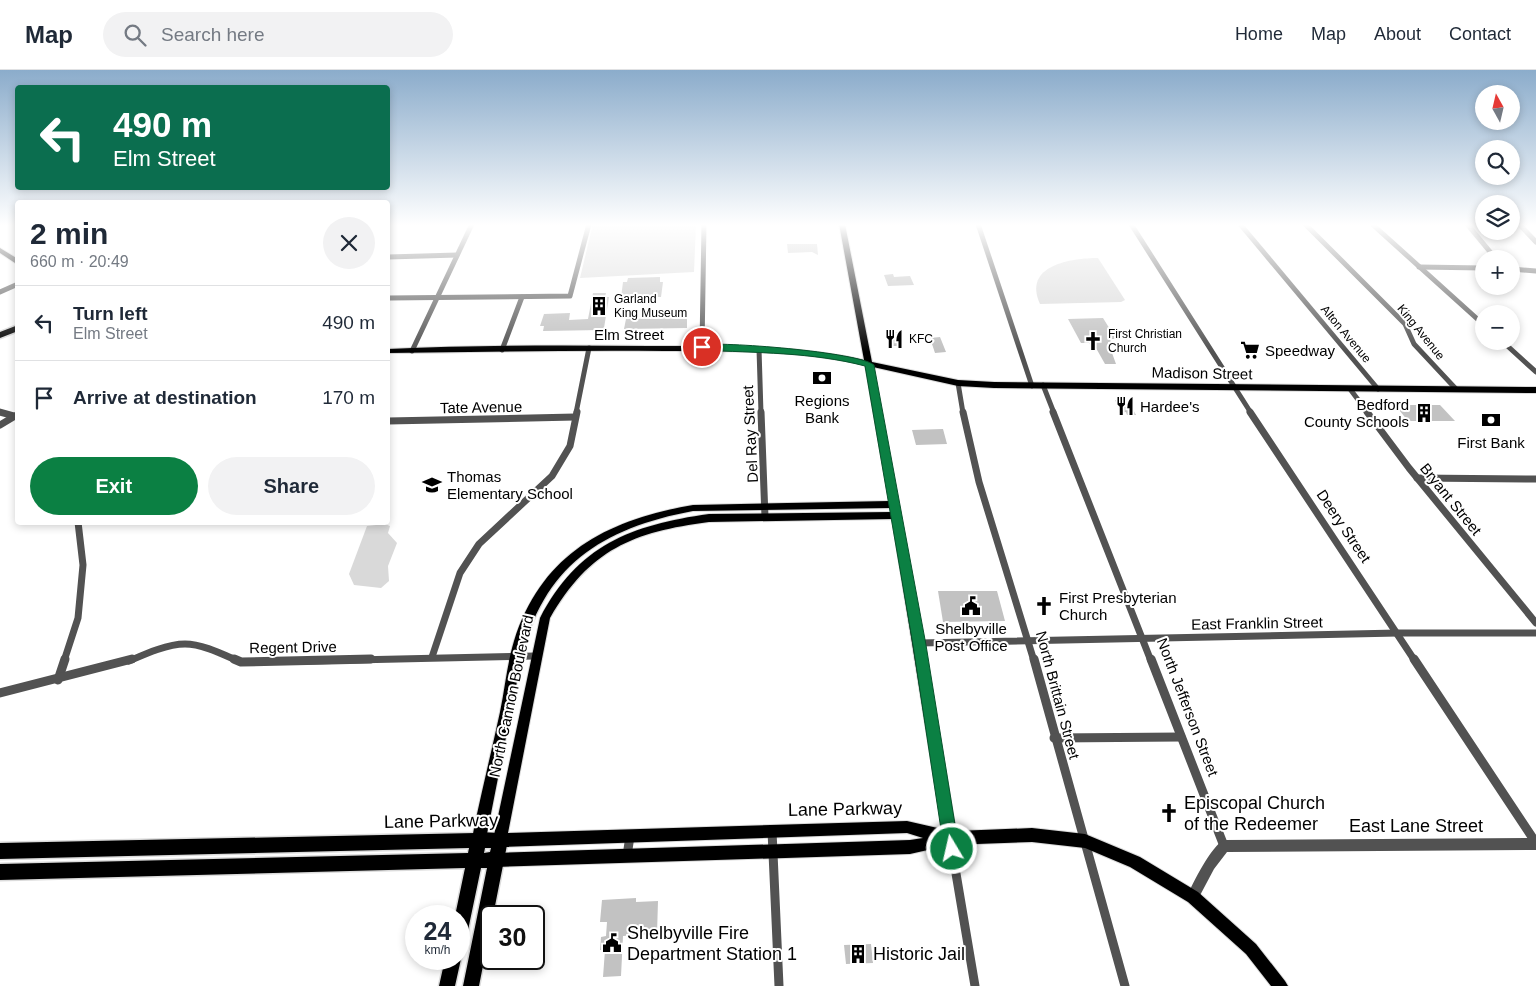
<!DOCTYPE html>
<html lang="en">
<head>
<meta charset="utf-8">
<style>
	:root { --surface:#fff; --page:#f2f2f3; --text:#1f2937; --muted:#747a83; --line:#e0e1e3; --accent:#0b8043 }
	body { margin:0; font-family:Helvetica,sans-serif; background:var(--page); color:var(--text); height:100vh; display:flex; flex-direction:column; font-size:19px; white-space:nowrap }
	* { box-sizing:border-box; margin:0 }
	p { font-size:16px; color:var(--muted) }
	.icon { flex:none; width:28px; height:28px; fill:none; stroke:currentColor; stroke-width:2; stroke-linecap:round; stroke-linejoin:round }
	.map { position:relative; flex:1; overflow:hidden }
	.panel { position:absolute; left:15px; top:130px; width:375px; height:325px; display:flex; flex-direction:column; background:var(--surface); border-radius:5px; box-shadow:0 2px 8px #0003 }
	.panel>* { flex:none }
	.guide { position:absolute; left:15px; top:15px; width:375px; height:105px; border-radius:5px; box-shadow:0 2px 8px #0003; background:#0b6e4f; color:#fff; overflow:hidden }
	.needle { width:32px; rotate:352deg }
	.buttons { position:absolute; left:1475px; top:15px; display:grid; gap:10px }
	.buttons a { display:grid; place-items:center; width:45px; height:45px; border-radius:50%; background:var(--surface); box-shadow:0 2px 8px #0003; font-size:25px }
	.speed { position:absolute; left:405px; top:835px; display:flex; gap:10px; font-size:25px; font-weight:700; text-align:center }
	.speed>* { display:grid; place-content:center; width:65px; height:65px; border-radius:50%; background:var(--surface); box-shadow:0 2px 8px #0003; line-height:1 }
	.speed small { font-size:12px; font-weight:400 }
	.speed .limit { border:2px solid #111; border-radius:8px; background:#fff; color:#111 }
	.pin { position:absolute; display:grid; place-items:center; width:42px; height:42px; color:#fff; margin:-21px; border:2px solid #fff; border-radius:50%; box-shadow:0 1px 5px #0007 }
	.me { position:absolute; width:55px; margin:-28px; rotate:351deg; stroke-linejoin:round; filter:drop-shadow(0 0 4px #0008) }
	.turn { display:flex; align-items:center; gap:18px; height:105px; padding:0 15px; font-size:22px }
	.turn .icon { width:65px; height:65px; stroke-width:2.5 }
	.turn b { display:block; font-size:35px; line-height:42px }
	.round { display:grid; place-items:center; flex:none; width:52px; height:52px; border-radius:26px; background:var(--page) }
	.overview { display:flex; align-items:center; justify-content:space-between; height:85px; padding:0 15px }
	h1 { font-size:30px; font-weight:600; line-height:38px }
	.action { display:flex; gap:10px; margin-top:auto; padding:10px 15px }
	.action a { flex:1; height:58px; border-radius:30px; background:var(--accent); color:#fff; font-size:20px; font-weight:600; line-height:58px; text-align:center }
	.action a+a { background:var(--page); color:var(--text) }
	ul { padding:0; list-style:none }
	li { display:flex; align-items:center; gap:15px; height:75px; padding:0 15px; border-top:1px solid var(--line) }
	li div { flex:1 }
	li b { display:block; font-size:19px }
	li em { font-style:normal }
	header { display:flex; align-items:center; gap:30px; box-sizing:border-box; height:70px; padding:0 25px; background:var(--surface); border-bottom:1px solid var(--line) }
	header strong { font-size:24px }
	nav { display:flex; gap:28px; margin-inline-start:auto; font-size:18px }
	.search { width:350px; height:45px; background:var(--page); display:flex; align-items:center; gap:12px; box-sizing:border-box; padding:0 18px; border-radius:28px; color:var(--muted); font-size:19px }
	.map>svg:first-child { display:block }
</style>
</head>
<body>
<header>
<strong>Map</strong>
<div class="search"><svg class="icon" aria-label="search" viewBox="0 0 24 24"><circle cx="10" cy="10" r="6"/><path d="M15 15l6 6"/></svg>Search here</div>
<nav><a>Home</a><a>Map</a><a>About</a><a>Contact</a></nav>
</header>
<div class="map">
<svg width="1536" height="916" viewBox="0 0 1536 916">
	<rect width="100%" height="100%" fill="#fff"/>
	<g fill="#d9d9d9">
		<path d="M593,154H696L694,202L580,208Z"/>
		<path d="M1098,188L1125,230L1121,232L1040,234C1022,195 1072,188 1098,188Z"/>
		<path d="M385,454L390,456L388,463L397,473L388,496L389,511L381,518L354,515L349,504L367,456Z"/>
	</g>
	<g fill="#c2c2c2">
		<path d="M787,174H817L818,185L812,182L788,183Z"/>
		<path d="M893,204L894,207L910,206L914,215L888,216L884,205Z"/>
		<path d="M660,207V212H663L661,227H654V231L627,232V227L621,228L623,212H627L628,208Z"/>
		<path d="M593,223H606L605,227H609L604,258L600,260L543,261L544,256H540L544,244L570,243L569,250L588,249Z"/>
		<path d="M687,248V258L624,259L626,249Z"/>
		<path d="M1103,248L1116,269H1110L1111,272H1108L1116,294H1105L1096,278H1092L1089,273H1081L1068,249Z"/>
		<path d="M899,262L902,276H889L886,263Z"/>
		<path d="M940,267L946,282L935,283L930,268Z"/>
		<path d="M1115,330H1128L1136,345H1127L1126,342L1121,343Z"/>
		<path d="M1395,335H1440L1455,351H1408Z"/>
		<path d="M943,359L947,374L916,375L912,360Z"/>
		<path d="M938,521H997L1005,551L943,552Z"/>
		<path d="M636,828V832L658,831L657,864L623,866L621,906L603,907L605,880H600L601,867L606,866L607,852H600L602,830Z"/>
		<path d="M871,874L873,893L846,894L844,875Z"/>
	</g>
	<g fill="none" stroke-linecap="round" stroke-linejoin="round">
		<g stroke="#dbdbdb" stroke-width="2">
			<g id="primary">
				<path d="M839,154H845L872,292L958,310L994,312L1536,317V323L994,318L958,316L873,297L918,537L956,761L1032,758L1085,764L1140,787L1198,822L1256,874L1285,911L1288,916H1271L1246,884L1188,832L1130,797L1085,778L1032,772L950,775L910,784L496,797L491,795L489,790L491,785L496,783L910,770L923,768L907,763L500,777L495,775L493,770L540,548C578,475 631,455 709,444L891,442L890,438L693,441C602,458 542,496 521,591L486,769L484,774L479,776L474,774L472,769L475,753C483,716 492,679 500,642C505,618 507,594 514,571C542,483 607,450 693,435L889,431L865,295C799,280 732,281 665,281C573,280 480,282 388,283V279C474,275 562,275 649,276C721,276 793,274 864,290ZM892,449L942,759L907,751L508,763L550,548C590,479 633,462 709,452Z"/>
				<path d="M0,178L18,189V195L0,183Z"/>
			</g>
		</g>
		<g stroke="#dbdbdb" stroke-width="3">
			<g id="trunk">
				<path d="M18,255V261L0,268V262Z"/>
				<path d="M479,762L500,763L505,765L508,770L493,846H491V855L479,916H463L487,798H481L467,865L465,871L459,873V846H455L465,798L0,810V794L468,783L469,778L0,789V773L475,763ZM485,778H491L490,782L484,783Z"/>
				<path d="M459,883L461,889L455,916H439L445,889H459Z"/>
			</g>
		</g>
		<g stroke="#525252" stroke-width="5">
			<path d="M978,154L1032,316"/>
			<path d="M1131,154L1251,343"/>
			<path d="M1240,154L1378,319"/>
			<path d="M1305,154L1405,254L1414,274L1456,319"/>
			<path d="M1372,154L1484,255"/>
			<path d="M1467,154L1496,189"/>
			<path d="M1519,154L1536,172"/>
			<path d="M388,187L457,185"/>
			<path d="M1419,197L1484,198"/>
			<path d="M1511,199L1536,201"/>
			<path d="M0,222L18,214"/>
			<path d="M388,228L570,226L589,154"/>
			<path d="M1502,271L1536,302"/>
			<path d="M702,277L704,154"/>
			<path d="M759,279L761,343"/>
			<path d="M502,280L522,227"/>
			<path d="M412,281L472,154"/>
			<path d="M958,313L963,343"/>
			<path d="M1043,315L1054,343"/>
			<path d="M1350,319L1368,343"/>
			<path d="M0,342L3,343"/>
			<path d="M576,343L589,278"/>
		</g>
		<g stroke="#525252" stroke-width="7">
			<path d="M0,342L18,347"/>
			<path d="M761,342L765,447"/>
			<path d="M963,342L979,412L1034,591"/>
			<path d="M1053,342L1151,591"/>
			<path d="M1250,342L1415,591"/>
			<path d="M1367,342L1409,398L1536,553"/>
			<path d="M388,351L575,347"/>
			<path d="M0,355L15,346"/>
			<path d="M1417,408L1536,409"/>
			<path d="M919,573L1398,563H1536"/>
			<path d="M432,587L460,503L479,474L552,406L570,376L577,342"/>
			<path d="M64,591L78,548L83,495L78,452"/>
			<path d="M129,591C145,584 167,574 185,574C202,574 222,584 238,591"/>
			<path d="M310,591L536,586"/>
		</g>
		<g stroke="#525252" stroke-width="9">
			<path d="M234,589L241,592L371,589"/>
			<path d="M1034,589L1125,916"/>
			<path d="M1151,589L1224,776"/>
			<path d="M1414,589L1536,773"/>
			<path d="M58,610L65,589"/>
			<path d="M0,623L132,589"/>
			<path d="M1054,668L1181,667"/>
			<path d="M772,761L779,916"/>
			<path d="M950,768L975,916"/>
			<path d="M627,786L630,766"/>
		</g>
		<path fill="#525252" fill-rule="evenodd" d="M1536,768V780L1227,782L1214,799L1197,831L1193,833L1189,831L1187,827C1192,814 1212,775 1224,770Z"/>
		<use href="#primary" fill="#000" fill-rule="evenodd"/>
		<use href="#trunk" fill="#000" fill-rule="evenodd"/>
	</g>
	<linearGradient id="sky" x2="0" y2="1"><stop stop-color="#8baccb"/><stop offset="0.55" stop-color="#fff"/><stop offset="1" stop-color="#fff" stop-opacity="0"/></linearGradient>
	<rect width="1536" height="282" fill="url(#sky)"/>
	<path fill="#0b8043" stroke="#07532c" d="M699,275C720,271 859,282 874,295L926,575L959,779L957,785L952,787L946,785L944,779L913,575L865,296C812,282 756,283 702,280L699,279Z"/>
	<defs>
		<g id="building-bare" transform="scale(1.5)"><path d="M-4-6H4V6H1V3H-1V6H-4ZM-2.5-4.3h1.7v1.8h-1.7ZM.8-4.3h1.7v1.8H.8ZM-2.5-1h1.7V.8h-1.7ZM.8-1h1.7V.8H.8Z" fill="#000" stroke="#fff" stroke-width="2.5" paint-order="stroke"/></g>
		<g id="restaurant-bare" transform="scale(1.5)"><path d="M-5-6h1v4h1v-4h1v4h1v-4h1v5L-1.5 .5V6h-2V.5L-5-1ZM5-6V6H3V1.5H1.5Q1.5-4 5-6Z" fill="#000" stroke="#fff" stroke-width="2.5" paint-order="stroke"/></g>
		<g id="church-bare" transform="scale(1.5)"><path d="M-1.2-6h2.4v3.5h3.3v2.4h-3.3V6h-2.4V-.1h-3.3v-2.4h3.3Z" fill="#000" stroke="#fff" stroke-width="2.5" paint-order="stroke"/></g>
		<g id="supermarket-bare" transform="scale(1.5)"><path d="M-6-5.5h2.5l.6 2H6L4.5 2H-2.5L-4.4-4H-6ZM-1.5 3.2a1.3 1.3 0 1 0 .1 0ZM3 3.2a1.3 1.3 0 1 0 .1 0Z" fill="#000" stroke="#fff" stroke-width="2.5" paint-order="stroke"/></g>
		<g id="bank-bare" transform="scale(1.5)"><path d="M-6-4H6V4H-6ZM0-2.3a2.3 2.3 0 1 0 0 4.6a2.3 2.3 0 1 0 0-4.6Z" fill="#000" stroke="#fff" stroke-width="2.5" paint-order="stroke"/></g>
		<g id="school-bare" transform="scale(1.5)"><path d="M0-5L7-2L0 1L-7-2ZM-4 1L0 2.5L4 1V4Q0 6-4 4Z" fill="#000" stroke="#fff" stroke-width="2.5" paint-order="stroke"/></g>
		<g id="civic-bare" transform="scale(1.5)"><path d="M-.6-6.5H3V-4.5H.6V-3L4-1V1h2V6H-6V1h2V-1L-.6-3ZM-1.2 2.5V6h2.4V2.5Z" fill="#000" stroke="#fff" stroke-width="2.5" paint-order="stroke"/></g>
	</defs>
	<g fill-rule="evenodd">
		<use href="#building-bare" x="599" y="236"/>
		<use href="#restaurant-bare" x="894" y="269"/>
		<use href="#church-bare" x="1093" y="271"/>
		<use href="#supermarket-bare" x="1250" y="280"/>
		<use href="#bank-bare" x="822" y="308"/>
		<use href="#restaurant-bare" x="1125" y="336"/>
		<use href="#building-bare" x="1424" y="343"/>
		<use href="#bank-bare" x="1491" y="350"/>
		<use href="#school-bare" x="432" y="415"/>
		<use href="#civic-bare" x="971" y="536"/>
		<use href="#church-bare" x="1044" y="536"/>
		<use href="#church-bare" x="1169" y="743"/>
		<use href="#civic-bare" x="612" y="873"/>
		<use href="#building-bare" x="858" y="884"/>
	</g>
	<g text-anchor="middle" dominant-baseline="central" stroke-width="4" stroke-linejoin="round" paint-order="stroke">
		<g font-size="12" fill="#000" stroke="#fff" text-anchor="start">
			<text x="614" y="229">Garland<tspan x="614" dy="14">King Museum</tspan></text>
			<text x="1108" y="264">First Christian<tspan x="1108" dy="14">Church</tspan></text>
			<text x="909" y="269">KFC</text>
		</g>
		<g font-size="12" fill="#000" stroke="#fff">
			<text transform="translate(1421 262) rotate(51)">King Avenue</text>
			<text transform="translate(1346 264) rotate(50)">Alton Avenue</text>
		</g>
		<g font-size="15" fill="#000" stroke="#fff">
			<text x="629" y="264">Elm Street</text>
			<text transform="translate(1202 303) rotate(1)">Madison Street</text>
			<text transform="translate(481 337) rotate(-1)">Tate Avenue</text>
			<text transform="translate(750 364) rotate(-93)">Del Ray Street</text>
			<text transform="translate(1451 429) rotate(51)">Bryant Street</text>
			<text transform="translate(1344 456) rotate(56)">Deery Street</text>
			<text transform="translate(1257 553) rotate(-1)">East Franklin Street</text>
			<text transform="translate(293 577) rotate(-1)">Regent Drive</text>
			<text transform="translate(1058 625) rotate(75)">North Brittain Street</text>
			<text transform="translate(511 626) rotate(-78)">North Cannon Boulevard</text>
			<text transform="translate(1188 637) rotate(69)">North Jefferson Street</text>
		</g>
		<g font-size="15" fill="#000" stroke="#fff" text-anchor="start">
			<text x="1265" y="280">Speedway</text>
			<text x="822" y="330" text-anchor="middle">Regions<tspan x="822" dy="17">Bank</tspan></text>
			<text x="1409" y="334" text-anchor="end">Bedford<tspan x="1409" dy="17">County Schools</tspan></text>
			<text x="1140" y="336">Hardee's</text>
			<text x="1491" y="372" text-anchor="middle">First Bank</text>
			<text x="447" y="406">Thomas<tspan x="447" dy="17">Elementary School</tspan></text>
			<text x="1059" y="527">First Presbyterian<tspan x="1059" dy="17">Church</tspan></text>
			<text x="971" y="558" text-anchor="middle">Shelbyville<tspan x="971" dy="17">Post Office</tspan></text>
		</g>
		<g font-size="18" fill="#000" stroke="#fff" text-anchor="start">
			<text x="1184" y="733">Episcopal Church<tspan x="1184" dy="21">of the Redeemer</tspan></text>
			<text x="627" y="863">Shelbyville Fire<tspan x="627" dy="21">Department Station 1</tspan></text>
			<text x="873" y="884">Historic Jail</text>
		</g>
		<g font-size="18" fill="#000" stroke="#fff">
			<text transform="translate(845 739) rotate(-1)">Lane Parkway</text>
			<text transform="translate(441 751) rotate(-1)">Lane Parkway</text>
			<text x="1416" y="756">East Lane Street</text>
		</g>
	</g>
</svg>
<div class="buttons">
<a><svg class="needle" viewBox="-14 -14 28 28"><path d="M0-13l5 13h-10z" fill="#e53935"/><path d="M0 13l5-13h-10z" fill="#747a83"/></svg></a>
<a><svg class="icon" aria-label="search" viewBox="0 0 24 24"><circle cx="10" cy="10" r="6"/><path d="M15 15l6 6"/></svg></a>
<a><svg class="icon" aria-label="layers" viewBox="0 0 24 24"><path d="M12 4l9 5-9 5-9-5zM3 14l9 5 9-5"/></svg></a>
<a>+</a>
<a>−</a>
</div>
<div class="speed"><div>24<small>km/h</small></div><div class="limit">30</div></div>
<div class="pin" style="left:702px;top:277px;background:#d93025"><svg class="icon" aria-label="arrive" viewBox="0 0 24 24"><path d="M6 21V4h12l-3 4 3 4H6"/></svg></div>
<svg class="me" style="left:952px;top:779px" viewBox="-20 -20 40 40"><circle r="17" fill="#0b8043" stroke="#fff" stroke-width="3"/><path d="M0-11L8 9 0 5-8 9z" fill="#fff"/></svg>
<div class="guide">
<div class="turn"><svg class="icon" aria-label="left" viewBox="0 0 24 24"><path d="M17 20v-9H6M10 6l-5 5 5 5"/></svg><div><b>490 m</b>Elm Street</div></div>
</div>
<section class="panel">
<div class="overview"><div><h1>2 min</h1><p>660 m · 20:49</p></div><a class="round"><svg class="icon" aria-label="close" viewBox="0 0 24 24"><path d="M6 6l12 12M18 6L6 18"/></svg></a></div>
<ul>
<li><svg class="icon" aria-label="left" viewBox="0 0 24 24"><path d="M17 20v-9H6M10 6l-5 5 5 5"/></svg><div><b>Turn left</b><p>Elm Street</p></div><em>490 m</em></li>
<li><svg class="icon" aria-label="arrive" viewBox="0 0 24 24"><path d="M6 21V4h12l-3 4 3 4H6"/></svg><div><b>Arrive at destination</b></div><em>170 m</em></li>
</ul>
<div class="action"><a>Exit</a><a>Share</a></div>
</section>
</div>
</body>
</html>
